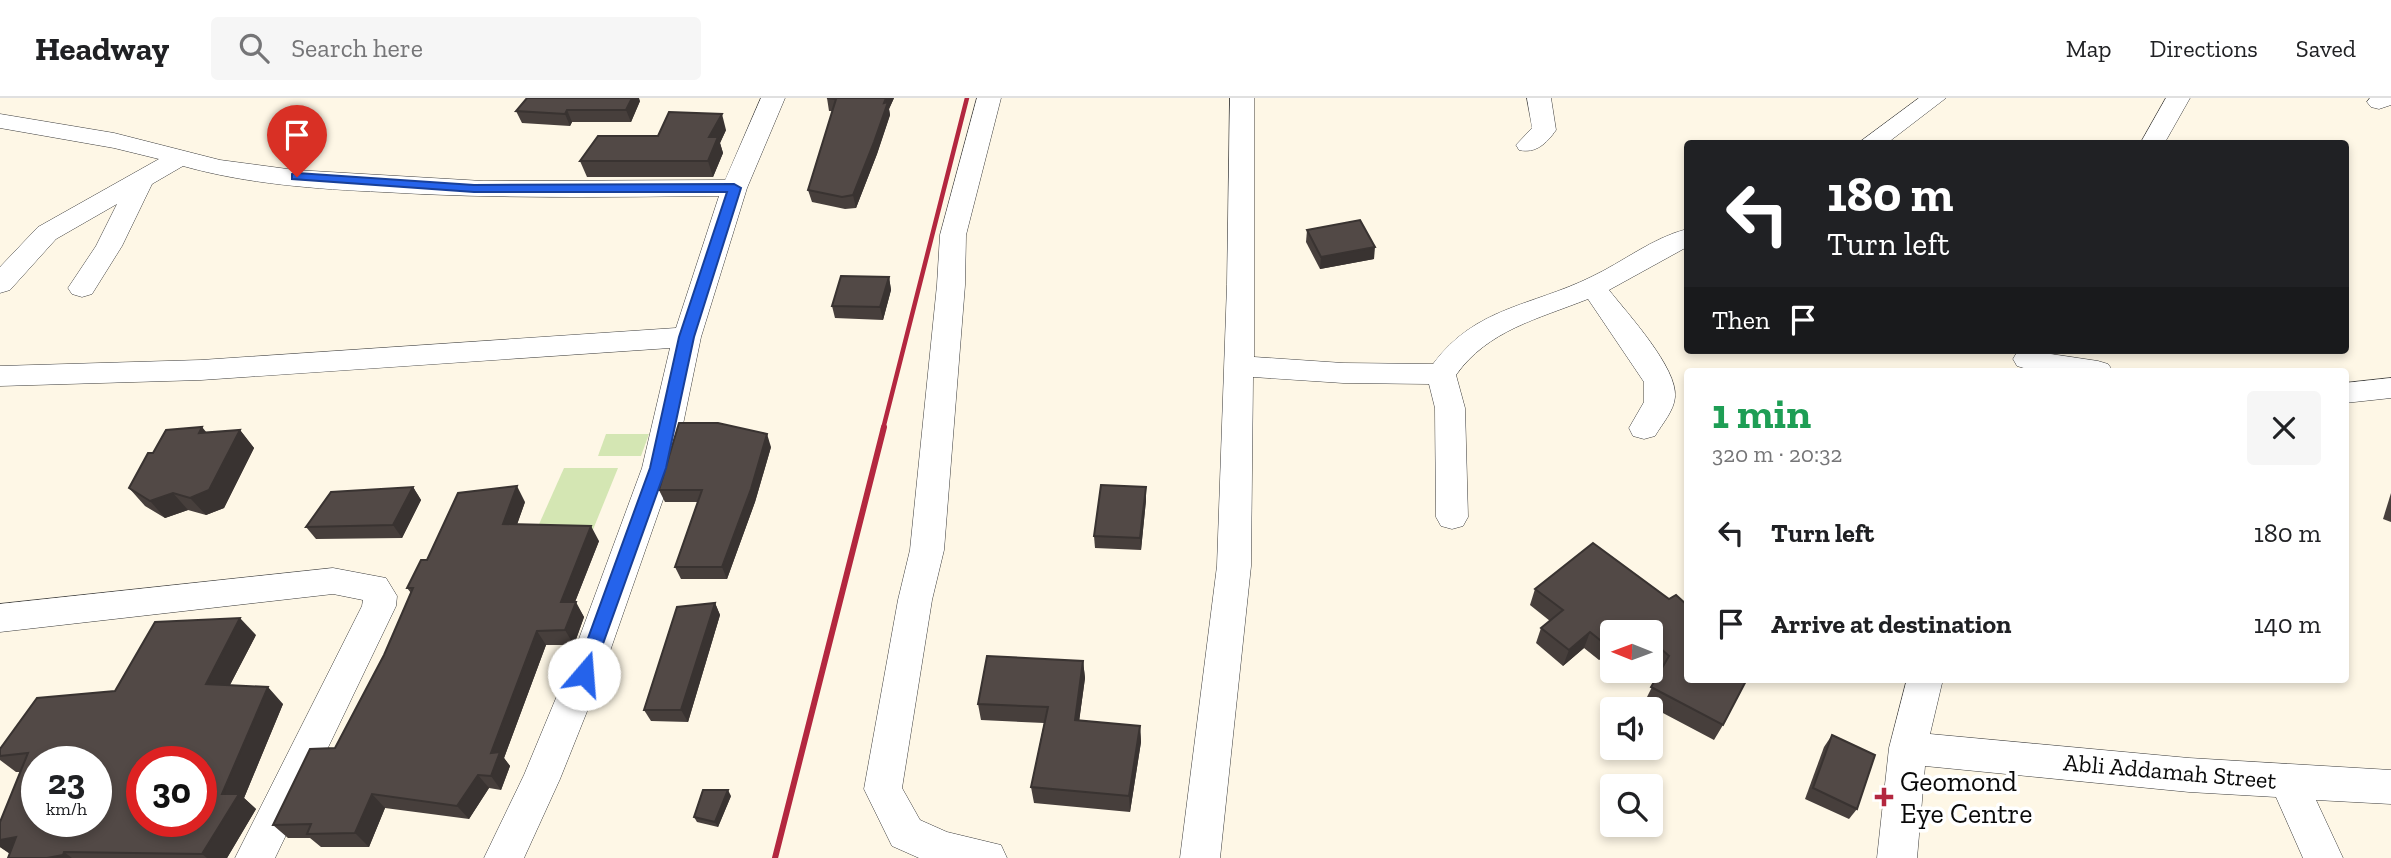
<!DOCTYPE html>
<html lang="en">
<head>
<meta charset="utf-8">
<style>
	:root { --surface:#fff; --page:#f6f6f6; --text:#202124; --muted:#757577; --line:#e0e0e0 }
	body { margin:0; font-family:"Zilla Slab",serif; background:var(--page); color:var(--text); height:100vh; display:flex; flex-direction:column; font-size:26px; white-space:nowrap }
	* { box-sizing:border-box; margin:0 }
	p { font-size:23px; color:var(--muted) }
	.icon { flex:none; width:38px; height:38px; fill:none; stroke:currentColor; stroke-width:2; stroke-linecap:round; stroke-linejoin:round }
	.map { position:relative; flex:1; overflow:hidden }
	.details { position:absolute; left:1684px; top:270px; width:665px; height:315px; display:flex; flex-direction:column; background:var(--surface); border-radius:7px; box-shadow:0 4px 10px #0003 }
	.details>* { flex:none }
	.hud { position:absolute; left:1684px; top:42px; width:665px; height:214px; border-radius:7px; box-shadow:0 4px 10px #0003; background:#202124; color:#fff; overflow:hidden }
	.needle { width:46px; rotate:271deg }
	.tools { position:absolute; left:1600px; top:522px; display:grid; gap:14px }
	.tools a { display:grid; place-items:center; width:63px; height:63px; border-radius:7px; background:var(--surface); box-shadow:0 4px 10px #0003; font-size:35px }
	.speed { position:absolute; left:21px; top:648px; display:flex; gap:14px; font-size:35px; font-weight:700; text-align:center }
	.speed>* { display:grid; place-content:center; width:91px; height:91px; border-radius:50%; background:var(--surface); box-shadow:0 4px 10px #0003; line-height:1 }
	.speed small { font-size:18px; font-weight:400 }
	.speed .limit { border:10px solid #d22; background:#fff; color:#111 }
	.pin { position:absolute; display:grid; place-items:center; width:60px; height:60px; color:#fff; margin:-72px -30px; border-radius:50% 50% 50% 0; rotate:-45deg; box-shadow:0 0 7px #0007 }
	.pin .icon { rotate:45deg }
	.me { position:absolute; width:77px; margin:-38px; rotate:18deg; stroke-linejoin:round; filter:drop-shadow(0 0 5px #0008) }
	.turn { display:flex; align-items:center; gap:24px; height:147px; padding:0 28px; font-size:32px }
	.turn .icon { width:91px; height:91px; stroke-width:2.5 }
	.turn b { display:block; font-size:49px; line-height:60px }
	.then { display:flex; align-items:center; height:66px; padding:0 28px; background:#0003; gap:14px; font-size:26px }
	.round { display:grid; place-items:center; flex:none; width:74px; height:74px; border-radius:7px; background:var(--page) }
	.head { display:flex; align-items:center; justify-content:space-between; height:119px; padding:0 28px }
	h1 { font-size:42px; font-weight:700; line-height:52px; color:#1e9e55 }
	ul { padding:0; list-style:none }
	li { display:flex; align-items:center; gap:21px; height:91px; padding:0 28px }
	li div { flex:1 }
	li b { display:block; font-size:26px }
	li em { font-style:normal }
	header { display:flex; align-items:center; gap:42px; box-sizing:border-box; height:98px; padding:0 35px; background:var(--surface); border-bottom:2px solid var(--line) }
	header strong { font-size:33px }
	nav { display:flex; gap:38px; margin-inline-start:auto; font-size:24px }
	.search { width:490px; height:63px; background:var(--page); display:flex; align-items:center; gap:18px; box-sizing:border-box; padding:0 24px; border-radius:7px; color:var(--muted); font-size:26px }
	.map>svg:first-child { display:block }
</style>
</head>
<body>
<header>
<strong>Headway</strong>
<div class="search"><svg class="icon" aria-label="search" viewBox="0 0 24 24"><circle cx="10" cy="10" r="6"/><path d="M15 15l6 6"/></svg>Search here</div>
<nav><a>Map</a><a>Directions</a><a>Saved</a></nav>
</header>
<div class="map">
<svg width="2391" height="760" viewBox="0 0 2391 760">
	<rect width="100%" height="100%" fill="#fef7e6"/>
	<g fill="#d4e6b3">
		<path d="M606,336H649L641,358H598Z"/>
		<path d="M564,370H618L592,434L536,433Z"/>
	</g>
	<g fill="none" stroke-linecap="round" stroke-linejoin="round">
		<g stroke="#3c3c3c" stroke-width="1">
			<g id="minor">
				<path d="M761,0H785L747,90L701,239L674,370L602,576L560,681L524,760H484L524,677L566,576L642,370L670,250L201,282L0,288V268L201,262L676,230L719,98C607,99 495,101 383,94C316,91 247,86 183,68L152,86L122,148L92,196L82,199L72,196L68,190L96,148L117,106L56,141L10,192L0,195V169L38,129L159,61L114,50L0,30V16L114,35L220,62L295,72L483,83L725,82Z"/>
				<path d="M977,0H1001L966,137L965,187L944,452L932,502L902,690L920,722L947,734L1001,747L1007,760H919L892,748L864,691L898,502L910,452L937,187L940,137Z"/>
				<path d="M1230,0H1254V259L1343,265L1433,266C1475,209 1532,208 1591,179C1623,164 1652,140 1687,131V149L1609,192C1627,215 1678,270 1675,299C1674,313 1662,326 1655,338L1644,341L1633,338L1629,330L1644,304V284L1588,201C1538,221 1488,232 1456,277L1465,310L1468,419L1463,428L1452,431L1441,428L1436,419L1435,310L1429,286L1343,285L1253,279L1251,468L1220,760H1180L1217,468L1227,187Z"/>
				<path d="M1527,0H1551L1556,32C1547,45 1536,56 1519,52L1516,47L1532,30Z"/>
				<path d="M1919,0H1946L1886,46H1857Z"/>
				<path d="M2166,0H2190L2164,46H2140Z"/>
				<path d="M2370,0H2391V7L2379,11L2371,9L2367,4Z"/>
				<path d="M2024,252L2098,263L2108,266L2113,273L2027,271L2017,268L2013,261L2017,254Z"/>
				<path d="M2391,280V300L2345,305V285Z"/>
				<path d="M333,470L386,480L397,498L396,508L275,760H235L362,508L363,502L333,496L0,534V506Z"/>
				<path d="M1907,581H1943L1930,636L2189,660L2391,672V706L2316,702L2343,760H2303L2276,699L2189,694L1925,668L1917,760H1877L1889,650Z"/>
			</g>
		</g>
		<use href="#minor" fill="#fff" fill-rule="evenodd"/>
		<path stroke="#b3273f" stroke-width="4.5" d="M883,331L967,0"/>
		<path stroke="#b3273f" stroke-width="6" d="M775,760L884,329"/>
	</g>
	<g fill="#473f3c">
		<path d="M827,0H894L889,11L890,17L877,56L856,110L845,111L812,104L808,92L833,13H829Z"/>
		<path d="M640,3L631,24H572L570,28L522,25L516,13Z"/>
		<path d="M726,32L720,45L723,55L713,79H587L580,63L658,38Z"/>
		<path d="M1307,132L1374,161L1320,171L1306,144Z"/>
		<path d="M889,179L891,192L883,222L835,220L832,208Z"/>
		<path d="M240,332L254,350L224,410L206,417L188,412L165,420L145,408L129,390L153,355L207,335Z"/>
		<path d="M771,349L755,404L727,481H681L675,469L698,404H665L659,392Z"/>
		<path d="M413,389L421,402L402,440L316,441L306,429Z"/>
		<path d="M1146,389V402L1141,452L1095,450L1094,438Z"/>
		<path d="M2391,395V424L2383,421Z"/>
		<path d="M525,404L517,426L599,443L575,504L584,519L574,547H546L504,660L510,668L501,692L489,690L469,721L385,710L369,749H321L310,740H288L273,727L335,650L384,557L411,495L407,490L427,462Z"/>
		<path d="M1593,445L1723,627L1714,642L1644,605L1660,573L1650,563V534H1612V551L1599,562L1584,550L1563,568L1536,545L1541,530L1550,523L1530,507L1535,491Z"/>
		<path d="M715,505L720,517L688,624L651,623L644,612Z"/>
		<path d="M256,537L230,587L283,606L244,700L256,711L227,760H8L10,756L0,749L21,674H16L0,662V651Z"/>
		<path d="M1083,563L1085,580L1079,623L1140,628L1141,644L1130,714L1034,705L1031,689L1044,625L981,622L978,606Z"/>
		<path d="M1832,637L1857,711L1849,721L1805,701L1824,649Z"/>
		<path d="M731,698L718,729L697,724L694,719Z"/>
	</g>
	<g fill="#393331">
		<path d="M632,0H639L640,3L631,24L626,12Z"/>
		<path d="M886,0H894L889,11L890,17L877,56L856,110L853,97Z"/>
		<path d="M567,12L572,24L570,28L565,16Z"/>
		<path d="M722,16L726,32L720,45L723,55L713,79L708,63L709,39Z"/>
		<path d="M1375,149L1374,161L1320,171L1321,159Z"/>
		<path d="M889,179L891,192L883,222L880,209Z"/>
		<path d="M202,329L217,347L199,335Z"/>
		<path d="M240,332L254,350L224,410L206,417L190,400Z"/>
		<path d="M767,336L771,349L755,404L727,481L722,469Z"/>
		<path d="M517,388L525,404L512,441L503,426Z"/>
		<path d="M413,389L421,402L402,440L393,427Z"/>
		<path d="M1146,389V402L1141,452L1140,440Z"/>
		<path d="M173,395L188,412L165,420L150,403Z"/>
		<path d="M591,428L599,443L569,519L561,504Z"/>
		<path d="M576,504L584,519L574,547L565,532Z"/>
		<path d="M715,505L720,517L688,624L681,612Z"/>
		<path d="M240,520L256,537L222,602L206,586Z"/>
		<path d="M1632,524L1627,534H1620Z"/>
		<path d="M537,533L546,547L504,660L510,668L501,692L491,678V655Z"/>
		<path d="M1590,534L1584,550L1563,568L1569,552Z"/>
		<path d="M1612,541V551L1599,562L1605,546Z"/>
		<path d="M1083,563L1085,580L1077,639L1075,622Z"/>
		<path d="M268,589L283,606L244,700L256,711L227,760H207L202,756L222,696Z"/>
		<path d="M1140,628L1141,644L1130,714L1129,698Z"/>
		<path d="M478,677L489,690L469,721L457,708Z"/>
		<path d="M728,692L731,698L718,729L715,724Z"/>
		<path d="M372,696L385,710L369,749L355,735Z"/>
		<path d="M16,739L14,758L0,749V742Z"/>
		<path d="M64,754L72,760H47Z"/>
	</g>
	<g fill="#524946" stroke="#393331" stroke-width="2" fill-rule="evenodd">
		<path d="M527,0H632L626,12H567L565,16L516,13Z"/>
		<path d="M827,0H886L884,5L888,4L874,44L853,97L842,99L808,92L836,1Z"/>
		<path d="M669,14L722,16L709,39H718L708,63H580L598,38H658Z"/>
		<path d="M1360,122L1375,149L1321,159L1307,132Z"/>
		<path d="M841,178L889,179L880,209L832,208Z"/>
		<path d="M679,325H718L767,336L751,391L722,469H675L702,392H659Z"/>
		<path d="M202,329L199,335L240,332L209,392L190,400L173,395L150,403L129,390L148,355H153L166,332Z"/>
		<path d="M1101,387L1146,389L1140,440L1094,438Z"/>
		<path d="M517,388L503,426L591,428L561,504H576L565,532L537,533L491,655L500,654L491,678L478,677L457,708L372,696L355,735L307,736L311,726L273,727L310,651L335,650L384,557L413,490H407L421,462H427L458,395Z"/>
		<path d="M413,389L393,427L306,429L331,394Z"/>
		<path d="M1593,445L1669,501L1676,497L1687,507V581H1747L1723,627L1651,589L1669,558L1650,541V534H1643L1632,524L1620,534H1612V541L1605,546L1590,534L1569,552L1541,530L1563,512L1535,491Z"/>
		<path d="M715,505L681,612H644L677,509Z"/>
		<path d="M240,520L206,586L268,589L222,696H239L202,756L64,754L63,757L47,760H8L16,739L0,742V724L28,655L0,658V651L37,600L115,593L155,524ZM37,663H96V723H37ZM142,663H201V723H142Z"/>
		<path d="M987,558L1083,563L1075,622L1140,628L1129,698L1031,689L1048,609L978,606Z"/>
		<path d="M1832,637L1875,657L1857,711L1813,690Z"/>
		<path d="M703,692H728L715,724L694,719Z"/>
	</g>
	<path fill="#2563eb" stroke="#184099" stroke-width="2" d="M297,75L474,87L734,86L741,90L694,239L666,370L590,582L584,584L578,582L575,576L650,370L679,239L727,94H474L292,81V76Z"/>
	<path fill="#b3273f" stroke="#fff" stroke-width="2.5" d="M1880.5 688.5h7v7h7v7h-7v7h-7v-7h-7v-7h7z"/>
	<g text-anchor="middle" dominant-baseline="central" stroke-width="7" stroke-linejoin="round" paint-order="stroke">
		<g font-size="24" fill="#090909" stroke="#fff">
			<text transform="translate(2170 673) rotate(5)">Abli Addamah Street</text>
		</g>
		<g font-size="28" fill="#090909" stroke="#fff" text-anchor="start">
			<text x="1900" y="683">Geomond<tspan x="1900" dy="32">Eye Centre</tspan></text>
		</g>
	</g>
</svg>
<div class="tools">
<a><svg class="needle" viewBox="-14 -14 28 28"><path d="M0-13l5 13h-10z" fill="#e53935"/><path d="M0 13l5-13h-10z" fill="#757577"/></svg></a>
<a><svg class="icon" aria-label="sound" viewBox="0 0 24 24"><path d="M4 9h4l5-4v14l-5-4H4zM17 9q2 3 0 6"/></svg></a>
<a><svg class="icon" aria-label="search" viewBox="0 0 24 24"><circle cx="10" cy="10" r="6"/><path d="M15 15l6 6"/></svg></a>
</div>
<div class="speed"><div>23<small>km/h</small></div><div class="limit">30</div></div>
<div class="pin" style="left:297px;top:79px;background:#d93025"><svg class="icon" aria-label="arrive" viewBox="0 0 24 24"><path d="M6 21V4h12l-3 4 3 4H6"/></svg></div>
<svg class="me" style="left:584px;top:576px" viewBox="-20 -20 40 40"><circle r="19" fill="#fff"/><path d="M0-13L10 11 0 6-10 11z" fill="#2563eb"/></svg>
<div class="hud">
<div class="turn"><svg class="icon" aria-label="left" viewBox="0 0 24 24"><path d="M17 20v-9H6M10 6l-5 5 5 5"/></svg><div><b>180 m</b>Turn left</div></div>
<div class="then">Then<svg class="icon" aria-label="arrive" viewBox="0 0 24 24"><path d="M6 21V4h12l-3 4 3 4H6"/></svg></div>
</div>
<section class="details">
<div class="head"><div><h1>1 min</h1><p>320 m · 20:32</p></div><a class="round"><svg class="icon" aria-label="close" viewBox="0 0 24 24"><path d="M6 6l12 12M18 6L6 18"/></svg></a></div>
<ul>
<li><svg class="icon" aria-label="left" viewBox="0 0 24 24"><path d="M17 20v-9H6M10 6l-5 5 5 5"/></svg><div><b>Turn left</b></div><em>180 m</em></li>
<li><svg class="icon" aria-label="arrive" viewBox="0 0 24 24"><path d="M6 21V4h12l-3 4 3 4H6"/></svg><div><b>Arrive at destination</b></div><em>140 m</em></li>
</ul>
</section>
</div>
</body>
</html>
